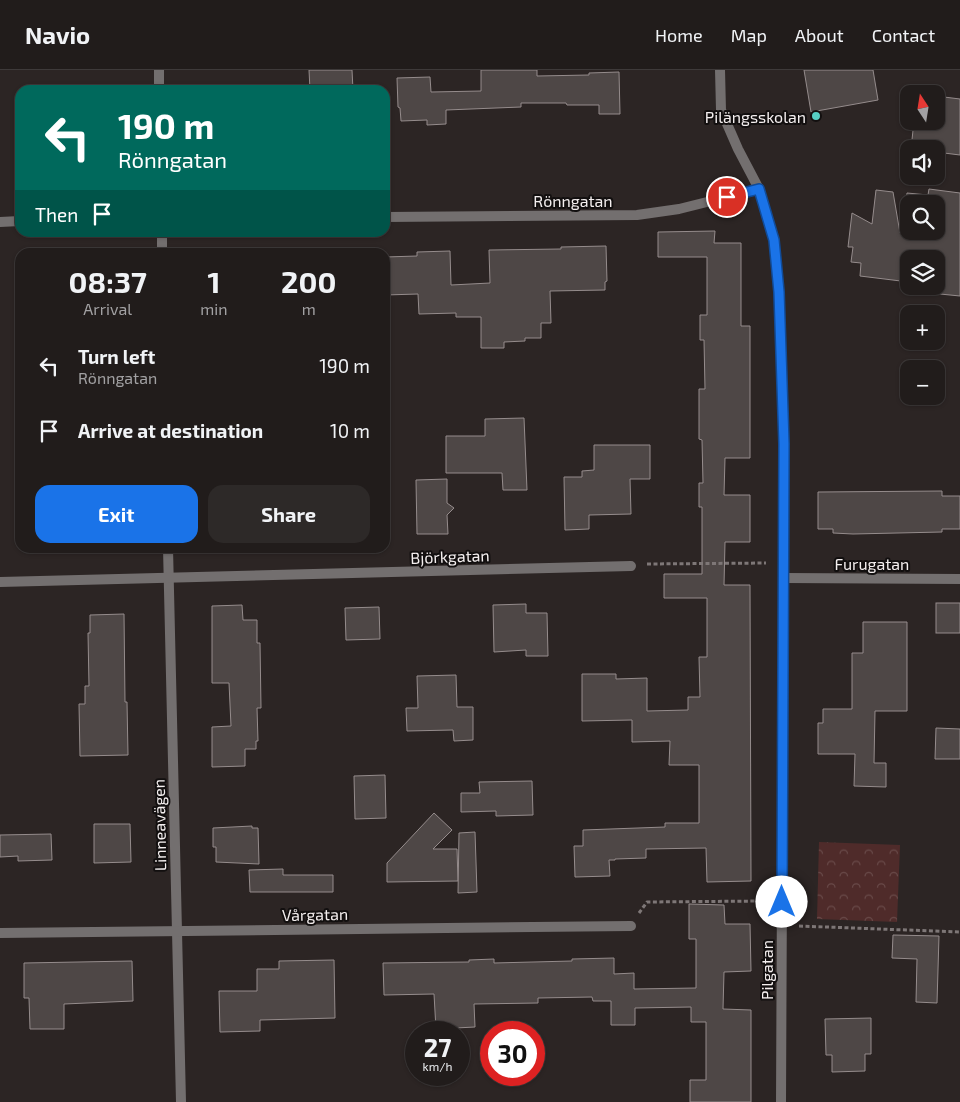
<!DOCTYPE html>
<html lang="en">
<head>
<meta charset="utf-8">
<style>
	:root { --surface:#211c1b; --page:#2d2928; --text:#f1f3f6; --muted:#a2a1a3; --line:#3e3a3a; --accent:#1a73e8 }
	body { margin:0; font-family:"Exo 2",sans-serif; background:var(--page); color:var(--text); height:100vh; display:flex; flex-direction:column; font-size:19px; white-space:nowrap }
	* { box-sizing:border-box; margin:0 }
	p { font-size:16px; color:var(--muted) }
	.icon { flex:none; width:28px; height:28px; fill:none; stroke:currentColor; stroke-width:2; stroke-linecap:round; stroke-linejoin:round }
	.map { position:relative; flex:1; overflow:hidden }
	.details { position:absolute; left:15px; top:178px; width:375px; height:305px; display:flex; flex-direction:column; background:var(--surface); border-radius:15px; box-shadow:0 1px 4px #0004,0 0 0 1px var(--line) }
	.details>* { flex:none }
	.banner { position:absolute; left:15px; top:15px; width:375px; height:152px; border-radius:15px; box-shadow:0 1px 4px #0004,0 0 0 1px var(--line); background:#00695c; color:#fff; overflow:hidden }
	.needle { width:32px; rotate:348deg }
	.buttons { position:absolute; left:900px; top:15px; display:grid; gap:10px }
	.buttons a { display:grid; place-items:center; width:45px; height:45px; border-radius:10px; background:var(--surface); box-shadow:0 1px 4px #0004,0 0 0 1px var(--line); font-size:25px }
	.speed { position:absolute; left:405px; top:951px; display:flex; gap:10px; font-size:25px; font-weight:700; text-align:center }
	.speed>* { display:grid; place-content:center; width:65px; height:65px; border-radius:50%; background:var(--surface); box-shadow:0 1px 4px #0004,0 0 0 1px var(--line); line-height:1 }
	.speed small { font-size:12px; font-weight:400 }
	.speed .limit { border:8px solid #d22; background:#fff; color:#111 }
	.pin { position:absolute; display:grid; place-items:center; width:42px; height:42px; color:#fff; margin:-21px; border:2px solid #fff; border-radius:50%; box-shadow:0 1px 5px #0007 }
	.me { position:absolute; width:55px; margin:-28px; rotate:0deg; stroke-linejoin:round; filter:drop-shadow(0 0 4px #0008) }
	.turn { display:flex; align-items:center; gap:18px; height:105px; padding:0 20px; font-size:22px }
	.turn .icon { width:65px; height:65px; stroke-width:2.5 }
	.turn b { display:block; font-size:35px; line-height:42px }
	.then { display:flex; align-items:center; height:48px; padding:0 20px; background:#0003; gap:10px; font-size:19px }
	.eta { display:flex; justify-content:space-evenly; align-items:center; height:85px; text-align:center }
	.eta b { font-size:30px; font-weight:700; line-height:35px }
	.primary-button { display:flex; gap:10px; margin-top:auto; padding:10px 20px }
	.primary-button a { flex:1; height:58px; border-radius:15px; background:var(--accent); color:#fff; font-size:20px; font-weight:700; line-height:58px; text-align:center }
	.primary-button a+a { background:var(--page); color:var(--text) }
	ul { padding:0; list-style:none }
	li { display:flex; align-items:center; gap:15px; height:65px; padding:0 20px }
	li div { flex:1 }
	li b { display:block; font-size:19px }
	li em { font-style:normal }
	header { display:flex; align-items:center; gap:30px; box-sizing:border-box; height:70px; padding:0 25px; background:var(--surface); border-bottom:1px solid var(--line) }
	header strong { font-size:24px }
	nav { display:flex; gap:28px; margin-inline-start:auto; font-size:18px }
	.map>svg:first-child { display:block }
</style>
</head>
<body>
<header>
<strong>Navio</strong>
<nav><a>Home</a><a>Map</a><a>About</a><a>Contact</a></nav>
</header>
<div class="map">
<svg width="960" height="1032" viewBox="0 0 960 1032">
	<defs>
		<pattern id="park-crowns" width="20" height="18" patternUnits="userSpaceOnUse" patternTransform="scale(1.25)"><rect width="20" height="18" fill="#4f2b2a"/><path d="M2 6a3 3 0 1 1 6 0M12 15a3 3 0 1 1 6 0" fill="none" stroke="#694a49"/></pattern>
	</defs>
	<rect width="100%" height="100%" fill="#2c2524"/>
	<path fill="url(#park-crowns)" d="M819,772L900,775L897,852L817,849Z"/>
	<g fill="#4e4746" stroke="#958c8c" fill-rule="evenodd">
		<path d="M309,0H352L353,20H310Z"/>
		<path d="M481,0H537V6L589,5V3L619,2L620,44H599V35H567L566,33H521V37L446,40V54L427,55V50L401,51L400,38L398,37L397,8L430,7L431,22L481,21Z"/>
		<path d="M804,0H873L878,30L811,42Z"/>
		<path d="M936,26L960,29V85L936,82V79H911L914,51H936Z"/>
		<path d="M929,119L960,123V226L920,222L921,216H936V189H909V212L860,206L861,193L851,192L853,177H848L852,143L872,154L876,120L893,122L900,163H902L907,123L928,125ZM909,134H936V161H909Z"/>
		<path d="M715,161L714,173H741V256H750V388H725L724,425H750V472H725L724,515H750L751,811L707,812L706,778L646,779V788L615,789V790H609L610,806L575,807L574,776H583V760L665,757V753H699V695H669L670,671L632,672V650L582,651V604H616V609L647,608V641L688,640V627H700L699,587H707V528H664V504H702V437H699V413H703L702,370L699,369V319H705L704,270H700V245H707V187H658V162Z"/>
		<path d="M606,176L607,211L605,212V220L550,221L551,253H541V268H525V271L504,272V278H481V247H456V243L419,244L418,224L385,225V187L417,186V182L450,181L451,215L490,213L489,180L561,179V177Z"/>
		<path d="M524,348L527,420H503L502,403H446V366H485V349Z"/>
		<path d="M594,375H650V409H630L631,444L589,445V459L565,460L564,407H582V401L594,400Z"/>
		<path d="M447,409V433L454,438L447,445L448,464H417L416,410Z"/>
		<path d="M942,421V426H960V459H942V462L853,464L833,463V459H818V422Z"/>
		<rect x="936" y="533" width="24" height="30"/>
		<path d="M526,534V543H547L548,586H526V580L494,582L493,535Z"/>
		<path d="M242,535L243,550H257V573H260L261,638H257L258,671H256V679H245V696L212,697V657L231,656L229,613H212V536Z"/>
		<path d="M379,537L380,569L346,570L345,538Z"/>
		<path d="M124,544L125,632H127L128,685L80,686L79,634H85V616H89L88,563H90V545Z"/>
		<path d="M863,552H907V641H875L874,693H886V717L854,716L855,684H818V653H823V639H852V583H863Z"/>
		<path d="M456,605L457,637H473V670L454,671L453,660L407,661L406,638H418L417,606Z"/>
		<path d="M936,658L960,659V689H935Z"/>
		<path d="M385,705L386,748L355,749L354,706Z"/>
		<path d="M532,711L533,745L496,746V741L461,742V723H480L479,712Z"/>
		<path d="M434,743L452,760L433,779H457L458,811L387,812V793Z"/>
		<path d="M94,754H130L131,792L94,793Z"/>
		<path d="M252,756V758H258L259,794L216,792V777H213V758Z"/>
		<path d="M475,762L477,822L458,823L459,763Z"/>
		<path d="M51,764L52,790L18,791V786L0,787V765Z"/>
		<path d="M283,799V805H333V822H250L249,800Z"/>
		<path d="M689,834L724,835L725,854H750L751,901L724,902L723,939L751,940V1032H690V1010H706V952H691V937L635,938V955H611V931H593L592,927L538,928V933L474,934L475,957L436,959L434,924L384,925L383,893L469,892V890L494,889V893L572,891V889L614,888V904L634,903V919L696,918V869H689Z"/>
		<path d="M893,865L939,866L937,933L916,932L917,889L892,888Z"/>
		<path d="M334,890L335,948L260,950V961L220,962L219,921H257V899H279V891Z"/>
		<path d="M132,891L133,931L64,934V959H30L29,928H24V893Z"/>
		<path d="M871,948V984H865V1001L832,1002V985H826L825,949Z"/>
	</g>
	<g fill="none" stroke-linecap="round" stroke-linejoin="round">
		<g stroke="#7e7777" stroke-width="3" stroke-dasharray="4 2.5" stroke-linecap="butt">
			<path d="M647,494L766,493"/>
			<path d="M639,843L647,832L764,831"/>
			<path d="M799,856L960,862"/>
		</g>
		<g stroke="#736f6f" stroke-width="10">
			<path d="M159,0V20"/>
			<path d="M720,0L721,40L738,79L759,119L774,170L779,222L784,373L781,1032"/>
			<path d="M385,147L637,145L679,139L759,119"/>
			<path d="M0,152L20,151"/>
			<path d="M162,162V182"/>
			<path d="M168,478L181,1032"/>
			<path d="M784,508L960,509"/>
			<path d="M0,512L631,496"/>
			<path d="M0,863L631,856"/>
		</g>
	</g>
	<g fill="none" stroke-linecap="round" stroke-linejoin="round">
		<g stroke="#114b97" stroke-width="12">
			<path id="route" d="M727,127L759,119L774,170L779,222L784,374L782,832"/>
		</g>
		<use href="#route" stroke="#1a73e8" stroke-width="9"/>
	</g>
	<circle fill="#56cec3" stroke="#120f0f" stroke-width="2" cx="816" cy="46" r="5"/>
	<g text-anchor="middle" dominant-baseline="central" stroke-width="4" stroke-linejoin="round" paint-order="stroke">
		<g font-size="16" fill="#f4efef" stroke="#120f0f" text-anchor="end">
			<text x="806" y="46">Pilängsskolan</text>
		</g>
		<g font-size="16" fill="#f4efef" stroke="#120f0f">
			<text x="573" y="130">Rönngatan</text>
			<text transform="translate(450 486) rotate(-2)">Björkgatan</text>
			<text x="872" y="493">Furugatan</text>
			<text transform="translate(159 755) rotate(-91)">Linneavägen</text>
			<text transform="translate(315 844) rotate(-1)">Vårgatan</text>
			<text transform="translate(766 900) rotate(-90)">Pilgatan</text>
		</g>
	</g>
</svg>
<div class="buttons">
<a><svg class="needle" viewBox="-14 -14 28 28"><path d="M0-13l5 13h-10z" fill="#e53935"/><path d="M0 13l5-13h-10z" fill="#a2a1a3"/></svg></a>
<a><svg class="icon" aria-label="sound" viewBox="0 0 24 24"><path d="M4 9h4l5-4v14l-5-4H4zM17 9q2 3 0 6"/></svg></a>
<a><svg class="icon" aria-label="search" viewBox="0 0 24 24"><circle cx="10" cy="10" r="6"/><path d="M15 15l6 6"/></svg></a>
<a><svg class="icon" aria-label="layers" viewBox="0 0 24 24"><path d="M12 4l9 5-9 5-9-5zM3 14l9 5 9-5"/></svg></a>
<a>+</a>
<a>−</a>
</div>
<div class="speed"><div>27<small>km/h</small></div><div class="limit">30</div></div>
<div class="pin" style="left:727px;top:127px;background:#d93025"><svg class="icon" aria-label="arrive" viewBox="0 0 24 24"><path d="M6 21V4h12l-3 4 3 4H6"/></svg></div>
<svg class="me" style="left:782px;top:832px" viewBox="-20 -20 40 40"><circle r="19" fill="#fff"/><path d="M0-13L10 11 0 6-10 11z" fill="#1a73e8"/></svg>
<div class="banner">
<div class="turn"><svg class="icon" aria-label="left" viewBox="0 0 24 24"><path d="M17 20v-9H6M10 6l-5 5 5 5"/></svg><div><b>190 m</b>Rönngatan</div></div>
<div class="then">Then<svg class="icon" aria-label="arrive" viewBox="0 0 24 24"><path d="M6 21V4h12l-3 4 3 4H6"/></svg></div>
</div>
<section class="details">
<div class="eta">
<div><b>08:37</b><p>Arrival</p></div>
<div><b>1</b><p>min</p></div>
<div><b>200</b><p>m</p></div>
</div>
<ul>
<li><svg class="icon" aria-label="left" viewBox="0 0 24 24"><path d="M17 20v-9H6M10 6l-5 5 5 5"/></svg><div><b>Turn left</b><p>Rönngatan</p></div><em>190 m</em></li>
<li><svg class="icon" aria-label="arrive" viewBox="0 0 24 24"><path d="M6 21V4h12l-3 4 3 4H6"/></svg><div><b>Arrive at destination</b></div><em>10 m</em></li>
</ul>
<div class="primary-button"><a>Exit</a><a>Share</a></div>
</section>
</div>
</body>
</html>
